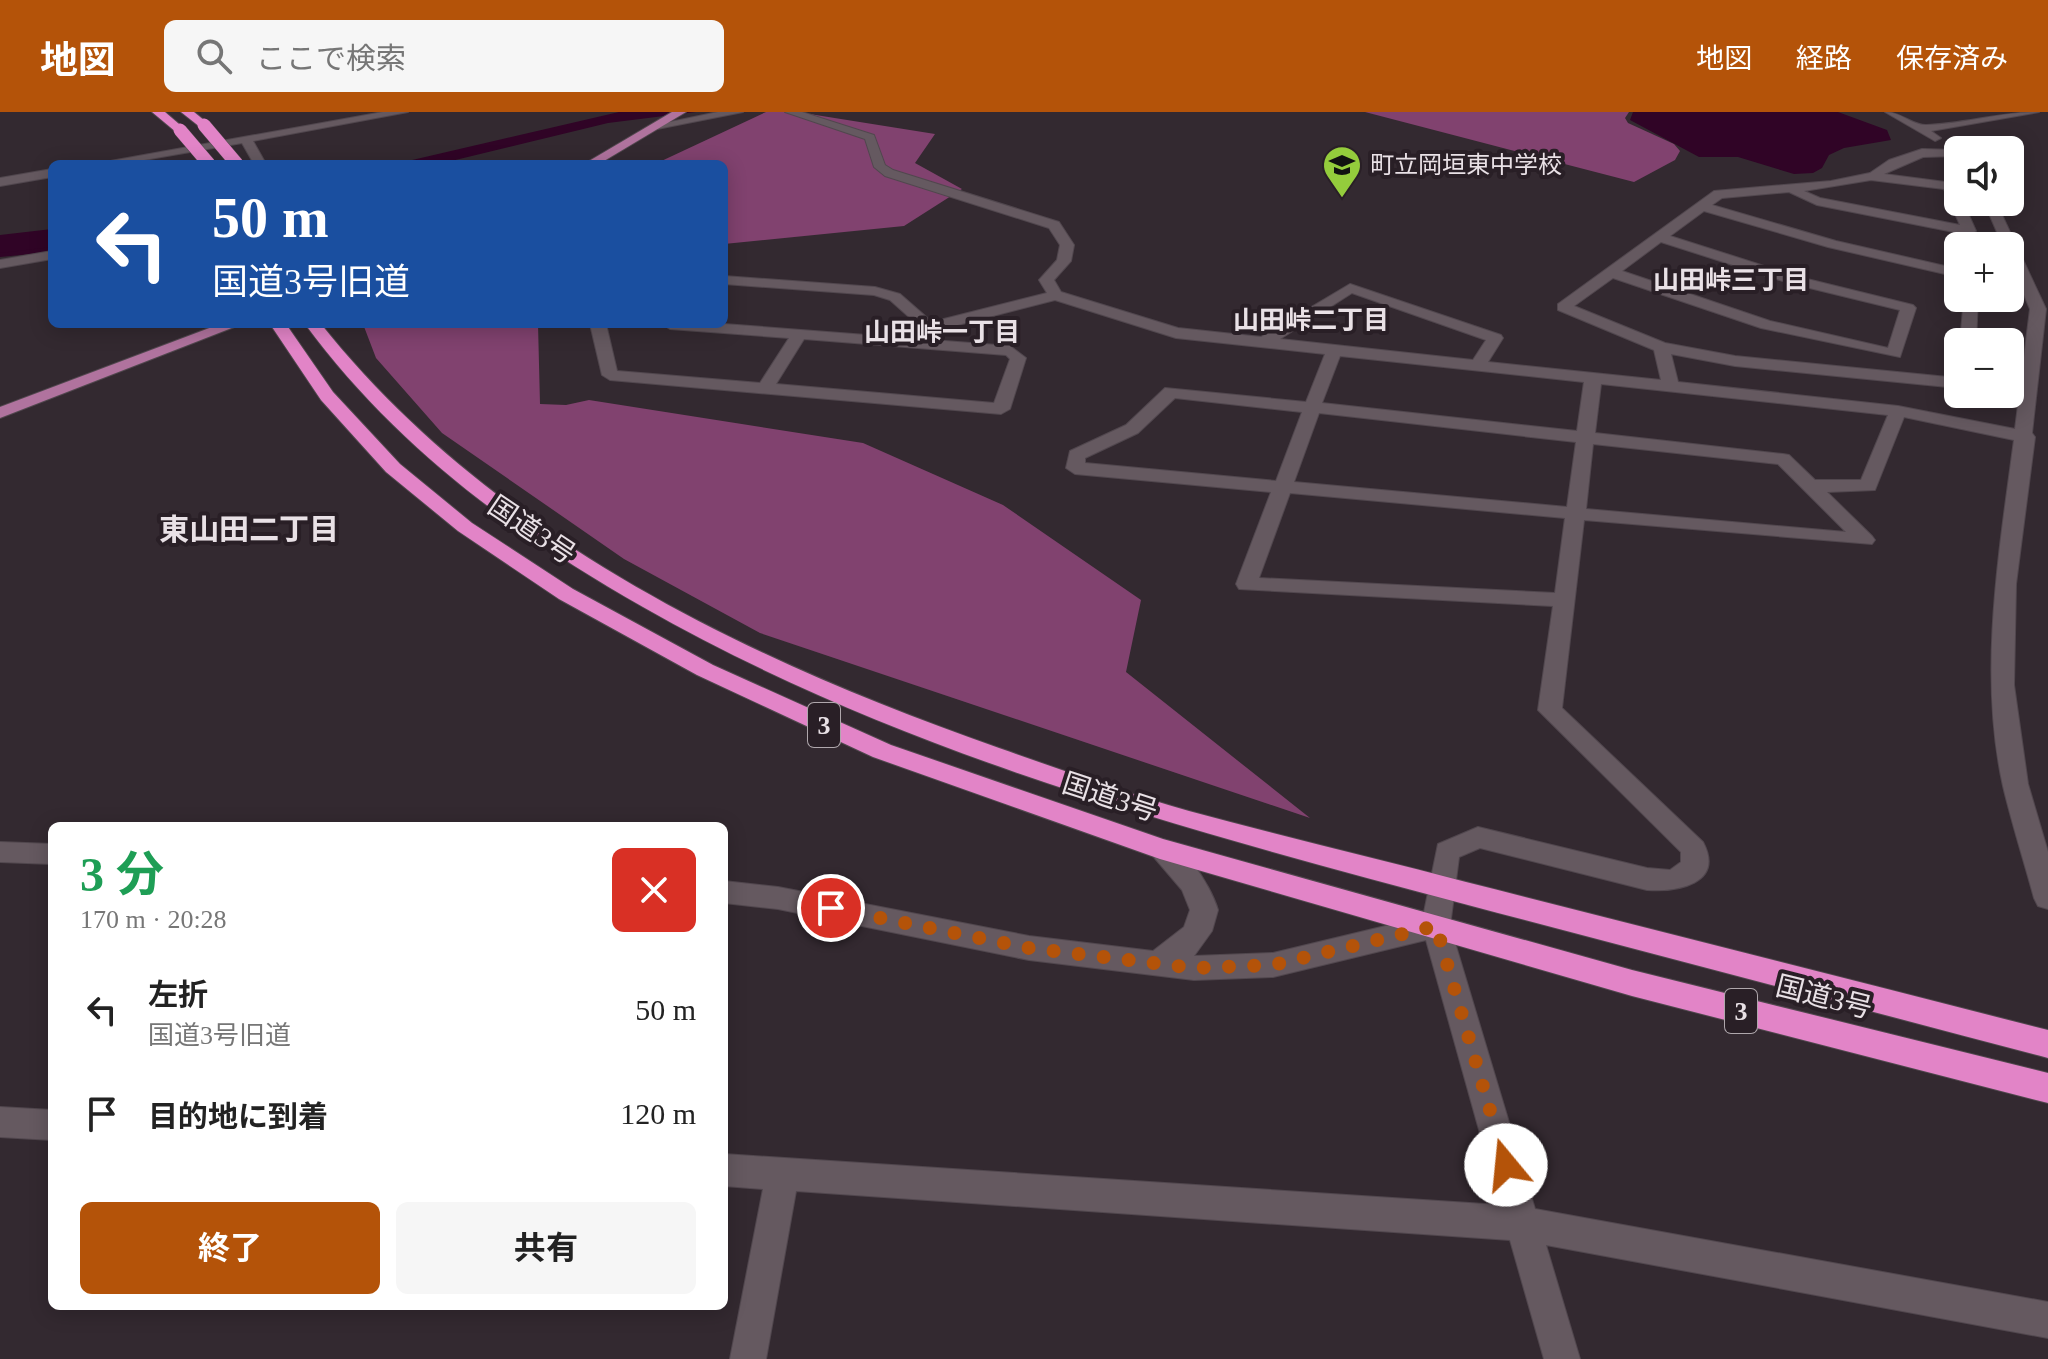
<!DOCTYPE html>
<html lang="ja">
<head>
<meta charset="utf-8">
<style>
	:root { --surface:#fff; --page:#f6f6f6; --text:#222; --muted:#767676; --accent:#b45309 }
	body { margin:0; font-family:"Times New Roman","Noto Sans JP",serif; background:var(--page); color:var(--text); height:100vh; display:flex; flex-direction:column; font-size:30px; white-space:nowrap }
	* { box-sizing:border-box; margin:0 }
	p { font-size:26px; color:var(--muted) }
	.icon { flex:none; width:44px; height:44px; fill:none; stroke:currentColor; stroke-width:2; stroke-linecap:round; stroke-linejoin:round }
	.map { position:relative; flex:1; overflow:hidden }
	.panel { position:absolute; left:48px; top:710px; width:680px; height:488px; display:flex; flex-direction:column; background:var(--surface); border-radius:12px; box-shadow:0 4px 20px #0003 }
	.panel>* { flex:none }
	.guide { position:absolute; left:48px; top:48px; width:680px; height:168px; border-radius:12px; box-shadow:0 4px 20px #0003; background:#1a4fa0; color:#fff; overflow:hidden }
	.fabs { position:absolute; left:1944px; top:24px; display:grid; gap:16px }
	.fabs a { display:grid; place-items:center; width:80px; height:80px; border-radius:12px; background:var(--surface); box-shadow:0 4px 20px #0003; font-size:40px }
	.pin { position:absolute; display:grid; place-items:center; width:68px; height:68px; color:#fff; margin:-34px; border:4px solid #fff; border-radius:50%; box-shadow:0 2px 8px #0007 }
	.me { position:absolute; width:88px; margin:-44px; rotate:343deg; stroke-linejoin:round; filter:drop-shadow(0 0 6px #0008) }
	.turn { display:flex; align-items:center; gap:28px; height:168px; padding:0 32px; font-size:36px }
	.turn .icon { width:104px; height:104px; stroke-width:2.5 }
	.turn b { display:block; font-size:56px; line-height:68px }
	.round { display:grid; place-items:center; flex:none; width:84px; height:84px; border-radius:12px; background:var(--page) }
	.overview { display:flex; align-items:center; justify-content:space-between; height:136px; padding:0 32px }
	h1 { font-size:48px; font-weight:700; line-height:60px; color:#1e9e55 }
	.action { display:flex; gap:16px; margin-top:auto; padding:16px 32px }
	.action a { flex:1; height:92px; border-radius:12px; background:var(--accent); color:#fff; font-size:32px; font-weight:700; line-height:92px; text-align:center }
	.action a+a { background:var(--page); color:var(--text) }
	ul { padding:0; list-style:none }
	li { display:flex; align-items:center; gap:24px; height:104px; padding:0 32px }
	li div { flex:1 }
	li b { display:block; font-size:30px }
	li em { font-style:normal }
	header { display:flex; align-items:center; gap:48px; box-sizing:border-box; height:112px; padding:0 40px; background:var(--accent); color:#fff }
	header strong { font-size:38px }
	nav { display:flex; gap:44px; margin-inline-start:auto; font-size:28px }
	.search { width:560px; height:72px; background:var(--page); display:flex; align-items:center; gap:20px; box-sizing:border-box; padding:0 28px; border-radius:12px; color:var(--muted); font-size:30px }
	.map>svg:first-child { display:block }
</style>
</head>
<body>
<header>
<strong>地図</strong>
<div class="search"><svg class="icon" aria-label="search" viewBox="0 0 24 24"><circle cx="10" cy="10" r="6"/><path d="M15 15l6 6"/></svg>ここで検索</div>
<nav><a>地図</a><a>経路</a><a>保存済み</a></nav>
</header>
<div class="map">
<svg width="2048" height="1247" viewBox="0 0 2048 1247">
	<rect width="100%" height="100%" fill="#332930"/>
	<g fill="#81426f">
		<path d="M766,0H797L935,22L915,51L962,77L904,114L724,132V52H655Z"/>
		<path d="M1365,0H1629L1625,6L1628,11L1674,32L1680,39L1675,48L1634,70Z"/>
		<path d="M363,212H538L540,292L566,293L589,288L863,331L1003,393L1141,488L1126,560L1310,706L760,521L624,447L442,321L376,246Z"/>
	</g>
	<g fill="#300426">
		<path d="M619,0H696L608,11L439,52H395Z"/>
		<path d="M1633,0H1838L1887,18L1891,28L1844,36L1829,43L1822,56L1813,61L1794,62L1738,45H1699L1630,8Z"/>
		<path d="M52,129V140L0,145V134Z"/>
	</g>
	<g fill="none" stroke-linecap="round" stroke-linejoin="round">
		<path fill="#300426" fill-rule="evenodd" d="M52,117V135L0,141V123Z"/>
		<g stroke="#51474e" stroke-width="2">
			<g id="minor">
				<path d="M383,0H408L253,29L266,52H254L242,31L121,52H94Z"/>
				<path d="M718,0H743L657,17L651,14Z"/>
				<path d="M785,0H802L874,23L885,53L893,58L1059,110L1074,133L1071,149L1054,168L1061,180L1178,216L1261,225L1350,172L1501,223L1503,226L1488,250L1661,268L1654,238L1558,198V192L1714,79L1831,69L1870,61L1889,48L1922,37L1957,38V44L1923,45L1884,62L1953,71L1958,90H1963L1976,119L1969,123L1817,93L1789,80L1722,86L1712,93L1836,129L1958,157V165L1828,135L1704,99L1670,124L1799,165L1913,193L1916,196L1900,245L1761,216L1613,166L1574,194L1665,231L1735,244L1958,266V276L1735,254L1671,242L1678,270L1898,294L2015,317L2030,197L2010,150V134H2003L1984,90H1996L2046,197L2032,321L2035,325L2016,472L2014,573L2028,672L2048,740V797L2038,794L2034,786C2024,749 2012,712 2003,674C1978,561 1999,441 2014,328L1904,305L1875,378L1827,380L1872,424L1875,428L1872,432L1584,408L1562,596L1703,730C1725,772 1677,780 1647,778L1480,736L1459,745L1450,814L1535,1097L2048,1190V1226L1546,1133L1580,1247H1544L1510,1128L796,1079L766,1247H730L763,1077L724,1074V1042L1500,1093L1426,828L1273,865L1194,868L1029,848L778,797L724,791V769L778,775L1029,824L1153,839L1184,815L1190,798L1182,778L1147,737L1151,730C1179,720 1211,774 1218,798L1212,819L1194,844L1273,841L1423,805L1438,732L1478,715L1647,756L1670,758L1681,750V740L1538,598L1553,494L1239,477L1236,472L1271,380L1075,362L1066,356L1070,339L1126,313L1165,276L1306,290L1325,242L1176,226L1055,188L915,224L907,219L918,213L890,188L874,183L724,172V164L875,175L900,182L932,210L1047,181L1039,168L1057,148L1060,133L1049,116L885,64L874,55L865,27ZM1871,68L1944,77L1960,113L1820,86L1804,79ZM1661,130L1789,171L1900,198L1888,236L1770,209L1622,159ZM1352,181L1486,228L1473,248L1280,227ZM1340,244L1584,270L1577,319L1322,291ZM1601,272L1888,303L1861,368H1815L1789,343L1783,342L1595,321ZM1175,286L1302,300L1276,369L1085,351V346L1138,321ZM1319,301L1576,330L1567,395L1294,370ZM1593,332L1778,352L1846,420L1586,397ZM1290,381L1565,406L1555,481L1259,466Z"/>
				<path d="M1885,0C1901,0 1912,13 1926,13C1964,12 2000,0 2039,0L1931,19L1941,26L1935,29Z"/>
				<path d="M52,57V65L0,74V66Z"/>
				<path d="M52,139V147L0,156V148Z"/>
				<path d="M1964,186H1978L1976,230H1960Z"/>
				<path d="M590,212H606L617,259L760,271L789,226L670,217L662,212H724L1010,234L1026,246L1010,297L1001,302L610,268L602,263ZM804,227L1006,243L1010,247L994,291L776,272Z"/>
				<path d="M0,730L52,732V752L0,750Z"/>
				<path d="M0,995L52,998V1028L0,1025Z"/>
			</g>
		</g>
		<g stroke="#51474e" stroke-width="2">
			<g id="major">
				<path d="M672,0H686L599,52H584Z"/>
				<path d="M220,212H242L0,306V295Z"/>
			</g>
		</g>
		<g stroke="#51474e" stroke-width="2">
			<g id="highway">
				<path d="M152,0H165L186,18L176,20Z"/>
				<path d="M181,0H194L210,13L200,15Z"/>
				<path d="M270,212H286L333,280L400,352L472,411L573,477L713,553L891,633L1163,727L1632,858L2048,961V991L1632,884L1160,747L873,645L697,563L559,487L458,419L386,360L321,288Z"/>
				<path d="M305,212H321C491,425 746,547 999,636C1062,658 1125,681 1189,699C1281,724 1374,746 1466,770C1660,819 1854,869 2048,918V946C1855,895 1662,844 1468,793C1184,717 901,642 643,495C513,421 395,334 305,212Z"/>
			</g>
		</g>
		<use href="#minor" fill="#655960" fill-rule="evenodd"/>
		<use href="#major" fill="#b0739e" fill-rule="evenodd"/>
		<use href="#highway" fill="#e284c7" fill-rule="evenodd"/>
		<g stroke="#51474e" stroke-width="14" stroke-linecap="butt">
			<g id="highway-bridge">
				<path d="M204,13L237,52"/>
				<path d="M180,18L209,52"/>
			</g>
		</g>
		<use href="#highway-bridge" stroke="#e284c7" stroke-width="13"/>
	</g>
	<g fill="none" stroke-linecap="round" stroke-linejoin="round">
		<path stroke="#b45309" stroke-width="14" stroke-dasharray="0 25.2" d="M831,796L1029,836L1194,856L1273,853L1436,814L1506,1053"/>
	</g>
	<defs>
		<g id="school-pin" transform="scale(2)"><path d="M0 17L-7.5 6A9.5 9.5 0 1 1 7.5 6Z" fill="#94cc3c" stroke="#291f26"/><path d="M0-5L7-2L0 1L-7-2ZM-4 1L0 2.5L4 1V4Q0 6-4 4Z" fill="#111"/></g>
	</defs>
	<g fill-rule="evenodd">
		<use href="#school-pin" x="1342" y="53"/>
	</g>
	<g text-anchor="middle" dominant-baseline="central" stroke-width="8" stroke-linejoin="round" paint-order="stroke">
		<g font-size="24" fill="#e9e1e6" stroke="#291f26" text-anchor="start">
			<text x="1370" y="53">町立岡垣東中学校</text>
		</g>
		<g font-size="26" font-weight="bold" fill="#e9e1e6" stroke="#291f26">
			<text x="1731" y="168">山田峠三丁目</text>
			<text x="1311" y="208">山田峠二丁目</text>
			<text x="942" y="220">山田峠一丁目</text>
		</g>
		<g fill="#291f26" stroke="#afa7ac" stroke-width="2">
			<rect x="808" y="591" width="32" height="44" rx="6"/>
			<rect x="1725" y="877" width="32" height="44" rx="6"/>
		</g>
		<g font-size="26" font-weight="bold" fill="#e9e1e6">
			<text x="824" y="613">3</text>
			<text x="1741" y="899">3</text>
		</g>
		<g font-size="28" fill="#e9e1e6" stroke="#291f26">
			<text transform="translate(532 418) rotate(34)">国道3号</text>
			<text transform="translate(1110 685) rotate(18)">国道3号</text>
			<text transform="translate(1824 885) rotate(14)">国道3号</text>
		</g>
		<g font-size="30" font-weight="bold" fill="#e9e1e6" stroke="#291f26">
			<text x="249" y="417">東山田二丁目</text>
		</g>
	</g>
</svg>
<div class="fabs">
<a><svg class="icon" aria-label="sound" viewBox="0 0 24 24"><path d="M4 9h4l5-4v14l-5-4H4zM17 9q2 3 0 6"/></svg></a>
<a>+</a>
<a>−</a>
</div>
<div class="pin" style="left:831px;top:796px;background:#d93025"><svg class="icon" aria-label="arrive" viewBox="0 0 24 24"><path d="M6 21V4h12l-3 4 3 4H6"/></svg></div>
<svg class="me" style="left:1506px;top:1053px" viewBox="-20 -20 40 40"><circle r="19" fill="#fff"/><path d="M0-13L10 11 0 6-10 11z" fill="#b45309"/></svg>
<div class="guide">
<div class="turn"><svg class="icon" aria-label="left" viewBox="0 0 24 24"><path d="M17 20v-9H6M10 6l-5 5 5 5"/></svg><div><b>50 m</b>国道3号旧道</div></div>
</div>
<section class="panel">
<div class="overview"><div><h1>3 分</h1><p>170 m · 20:28</p></div><a class="round" style="background:#d93025;color:#fff"><svg class="icon" aria-label="close" viewBox="0 0 24 24"><path d="M6 6l12 12M18 6L6 18"/></svg></a></div>
<ul>
<li><svg class="icon" aria-label="left" viewBox="0 0 24 24"><path d="M17 20v-9H6M10 6l-5 5 5 5"/></svg><div><b>左折</b><p>国道3号旧道</p></div><em>50 m</em></li>
<li><svg class="icon" aria-label="arrive" viewBox="0 0 24 24"><path d="M6 21V4h12l-3 4 3 4H6"/></svg><div><b>目的地に到着</b></div><em>120 m</em></li>
</ul>
<div class="action"><a>終了</a><a>共有</a></div>
</section>
</div>
</body>
</html>
